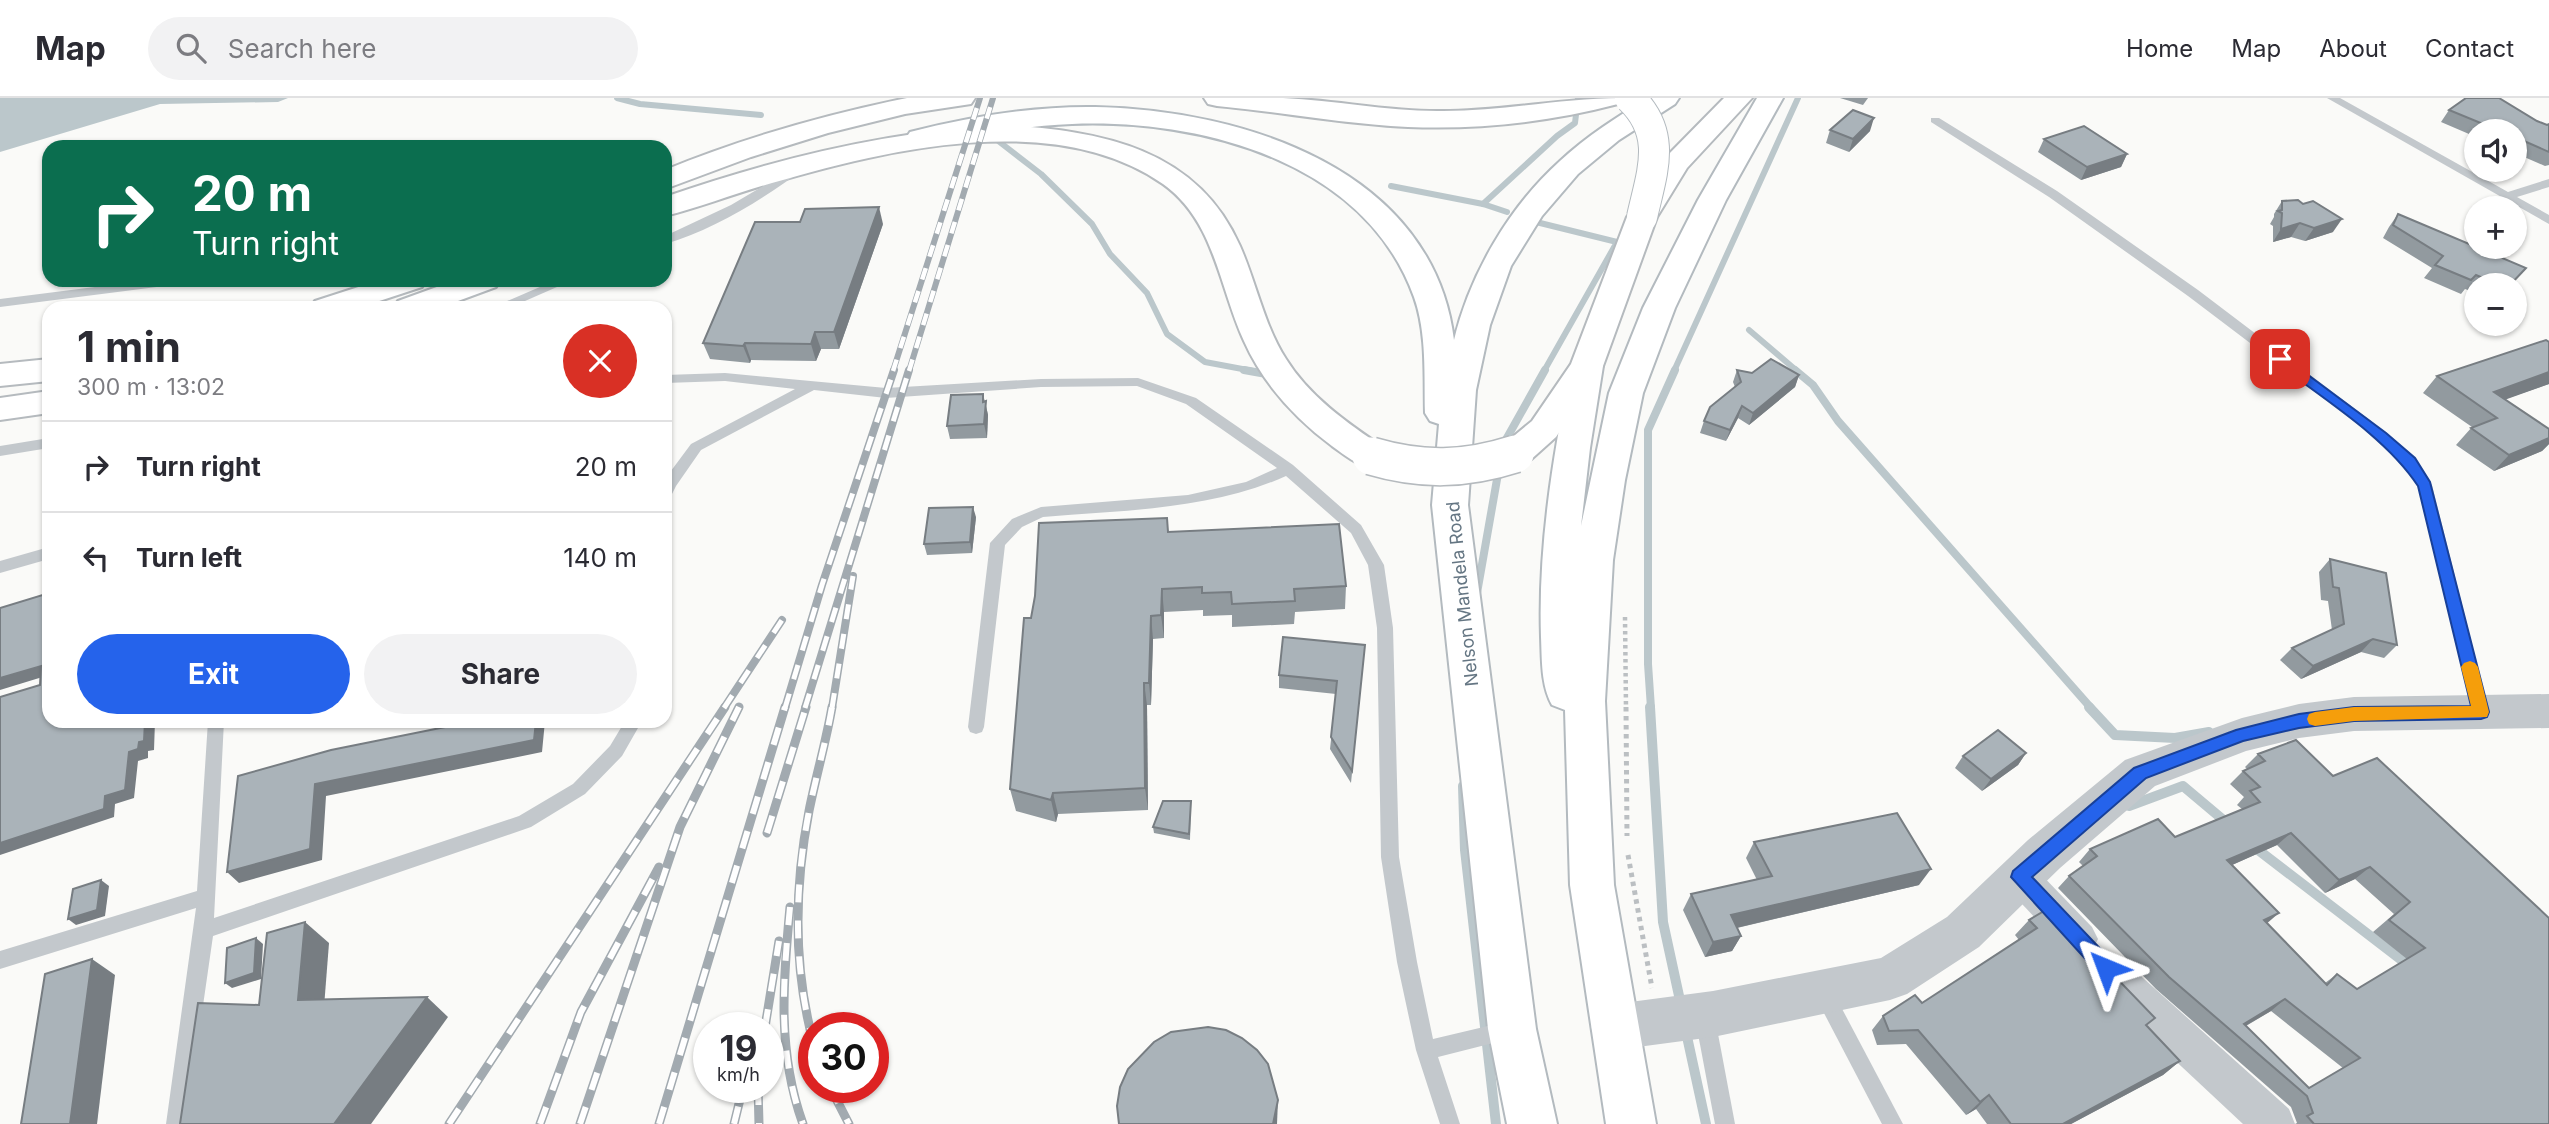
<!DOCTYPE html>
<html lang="en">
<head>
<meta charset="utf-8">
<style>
	:root { --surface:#fff; --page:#f2f2f3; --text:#2b2b33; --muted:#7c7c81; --line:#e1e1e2; --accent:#2563eb }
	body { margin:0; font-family:Inter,sans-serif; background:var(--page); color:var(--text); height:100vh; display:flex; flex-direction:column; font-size:26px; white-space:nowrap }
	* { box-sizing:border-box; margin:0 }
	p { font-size:23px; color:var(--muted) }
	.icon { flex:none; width:38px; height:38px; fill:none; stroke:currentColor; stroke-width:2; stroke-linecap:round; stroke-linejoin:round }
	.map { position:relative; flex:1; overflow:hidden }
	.side { position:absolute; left:42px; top:203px; width:630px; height:427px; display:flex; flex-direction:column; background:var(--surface); border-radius:21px; box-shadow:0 2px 5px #0004 }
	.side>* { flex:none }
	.banner { position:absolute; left:42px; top:42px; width:630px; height:147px; border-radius:21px; box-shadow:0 2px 5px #0004; background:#0b6e4f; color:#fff; overflow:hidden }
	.fabs { position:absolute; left:2464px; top:21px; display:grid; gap:14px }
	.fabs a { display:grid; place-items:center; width:63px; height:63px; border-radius:50%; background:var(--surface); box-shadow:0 2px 5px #0004; font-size:35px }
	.speed { position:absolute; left:693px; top:914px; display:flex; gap:14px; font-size:35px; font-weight:700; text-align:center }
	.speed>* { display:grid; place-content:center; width:91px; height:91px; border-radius:50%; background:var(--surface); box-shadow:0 2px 5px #0004; line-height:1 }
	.speed small { font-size:18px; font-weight:400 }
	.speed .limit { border:10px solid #d22; background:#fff; color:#111 }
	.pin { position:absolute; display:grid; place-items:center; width:60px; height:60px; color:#fff; margin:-30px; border-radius:14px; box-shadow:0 4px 10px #0006 }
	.me { position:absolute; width:77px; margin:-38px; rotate:316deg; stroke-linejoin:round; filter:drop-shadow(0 0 5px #0008) }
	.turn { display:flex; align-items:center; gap:24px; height:147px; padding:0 35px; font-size:32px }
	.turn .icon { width:91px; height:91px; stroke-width:2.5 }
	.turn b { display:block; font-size:49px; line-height:60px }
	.round { display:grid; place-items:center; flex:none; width:74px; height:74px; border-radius:37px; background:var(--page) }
	.headline { display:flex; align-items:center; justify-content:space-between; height:119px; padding:0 35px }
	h1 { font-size:42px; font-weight:700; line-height:52px }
	.action { display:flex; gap:14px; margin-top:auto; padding:14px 35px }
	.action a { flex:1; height:80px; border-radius:42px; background:var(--accent); color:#fff; font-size:28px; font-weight:700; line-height:80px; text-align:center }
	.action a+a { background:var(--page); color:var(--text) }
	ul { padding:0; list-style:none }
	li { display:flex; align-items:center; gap:21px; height:91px; padding:0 35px; border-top:2px solid var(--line) }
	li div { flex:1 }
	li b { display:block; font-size:26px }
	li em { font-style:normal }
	header { display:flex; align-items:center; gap:42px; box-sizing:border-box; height:98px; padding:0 35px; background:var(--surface); border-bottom:2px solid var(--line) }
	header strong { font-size:33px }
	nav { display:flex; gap:38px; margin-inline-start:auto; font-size:24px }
	.search { width:490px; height:63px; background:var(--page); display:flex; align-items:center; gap:18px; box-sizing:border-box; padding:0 24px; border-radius:38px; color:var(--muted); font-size:26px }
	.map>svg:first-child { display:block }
</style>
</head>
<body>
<header>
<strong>Map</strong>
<div class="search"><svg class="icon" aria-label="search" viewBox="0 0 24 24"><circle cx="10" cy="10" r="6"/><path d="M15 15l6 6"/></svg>Search here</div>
<nav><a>Home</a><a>Map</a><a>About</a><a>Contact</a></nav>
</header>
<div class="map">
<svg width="2549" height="1026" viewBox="0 0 2549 1026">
	<rect width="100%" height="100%" fill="#fafaf8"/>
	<path fill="#bbc7cb" d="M0,0H288L278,4L160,6L0,54Z"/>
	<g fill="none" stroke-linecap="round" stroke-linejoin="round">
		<g stroke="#bbc7cb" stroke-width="6">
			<path d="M617,0L640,6L761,17"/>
			<path d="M997,42L1041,76L1092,126L1110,156L1147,195L1167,236L1205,264L1253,273"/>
			<path d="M1391,88L1483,106L1507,114"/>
			<path d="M1483,106L1557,38L1575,25L1578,0"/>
			<path d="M1532,123L1617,144L1544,273"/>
			<path d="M1749,232L1797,273"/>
			<path d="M1674,273L1798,0"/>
		</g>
		<g stroke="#bbc7cb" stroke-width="8">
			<path d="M1244,272L1272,277"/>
			<path d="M1795,272L1813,287L1838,323L2091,610"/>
			<path d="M1503,347L1545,272"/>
			<path d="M1477,495L1499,370"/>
			<path d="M1651,610L1648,566V332L1675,272"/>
		</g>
		<g stroke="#bbc7cb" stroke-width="10">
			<path d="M1650,609L1663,824L1681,907"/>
			<path d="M2089,609L2115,637L2175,640L2209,634"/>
			<path d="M1463,688L1465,752L1496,1026"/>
			<path d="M2129,708L2183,688L2227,725"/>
			<path d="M2253,748L2412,870"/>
			<path d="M1686,934L1706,1026"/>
		</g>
		<g stroke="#b3babf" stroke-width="4">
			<g id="secondary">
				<path d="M1648,0H1679L1675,6L1619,42L1578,76L1542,118L1511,168L1490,227L1476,292L1468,407L1536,931L1557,1026H1507L1488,931L1432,407L1439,326L1430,323L1425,315C1424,278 1427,235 1414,199C1365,64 1203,21 1072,26C1021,28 970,38 920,48L910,46L906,40L910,34C969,19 1033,8 1095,9C1243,12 1433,71 1454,242C1470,176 1509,109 1560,63C1587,38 1617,19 1648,0Z"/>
				<path d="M1757,0H1783L1726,102L1675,210L1643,295L1625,382L1613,462L1605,603L1614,787L1656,1026H1606L1570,787L1565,612L1552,607C1541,587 1542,562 1541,539C1538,448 1553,358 1571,268L1575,260L1587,257L1599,260L1603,268L1590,350L1581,428L1609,295L1643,210L1698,102Z"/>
			</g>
		</g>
		<g stroke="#b5babe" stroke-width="4">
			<g id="primary">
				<path d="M907,0H975L971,6L905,16L828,35L751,59L665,91V72C743,40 824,17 907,0Z"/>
				<path d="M1204,0C1230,0 1257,0 1283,0C1335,2 1385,13 1437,13C1500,14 1560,0 1622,0L1618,6C1549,24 1479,32 1408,29C1344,26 1281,14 1217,8L1208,6Z"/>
				<path d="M1724,0H1752L1687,70L1657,119L1603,268L1556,339L1527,365L1515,368L1503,365L1498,356L1503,347L1532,323L1571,266L1627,119L1666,59Z"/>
				<path d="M1004,27C1101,33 1197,50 1240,148C1256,184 1264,227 1286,261C1309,298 1347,325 1383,349L1388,358L1383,367C1362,373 1349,360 1332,348C1295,320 1263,286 1244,243C1219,189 1215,123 1163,86C1055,11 888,51 772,85C736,95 701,109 665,118V99C774,61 888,33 1004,27Z"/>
				<path d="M380,182H426L422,189L358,210H310L315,203Z"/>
				<path d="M456,182H500L496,189L439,210H393L398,203Z"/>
				<path d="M49,261V283L0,288V266Z"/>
				<path d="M49,293V315L0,322V300Z"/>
			</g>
		</g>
		<path stroke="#bbbfc2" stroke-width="4.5" stroke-dasharray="3.5 3.5" stroke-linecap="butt" d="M1625,519L1626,610"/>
		<g stroke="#bbbfc2" stroke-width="5" stroke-dasharray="4.5 4.5" stroke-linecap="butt">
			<path d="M1626,609L1627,738"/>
			<path d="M1628,757L1652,890"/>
		</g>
		<g fill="#c3c8cc" fill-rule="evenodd">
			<path d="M2327,0H2340L2508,94L2549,81V89L2517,99L2549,117V126Z"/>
			<path d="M1931,20H1939L2057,93L2198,192L2371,323L2414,360L2432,387L2489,614L2487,619L2481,621L2475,619L2473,614L2418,388L2404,368L2361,329L2188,198L2049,99L1931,24Z"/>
			<path d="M800,66L804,67V71C763,101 714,132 665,146V138L731,107Z"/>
			<path d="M150,182H186L180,186L0,209V201Z"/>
			<path d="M556,182H573L509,210H491Z"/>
			<path d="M725,275L886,290L1041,281L1138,280L1196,300L1293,367L1361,427L1384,467L1393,530L1399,759L1417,864L1433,941L1509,923L1516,925L1519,932L1516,939L1509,941L1438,959L1460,1026H1440L1416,952L1397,864L1381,759L1377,530L1368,467L1351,435L1286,378C1210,412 1126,412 1043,419L1022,429L1005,447L984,629L982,634L976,636L970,634L968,629L990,445L1012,421L1041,409L1188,397L1246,384L1277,370L1186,306L1137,288L1041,289L886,300L814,292L701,352L676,388L670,400L665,401V381L691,346L795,291L725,283L665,285V277Z"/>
			<path d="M49,340V350L0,358V348Z"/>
			<path d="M49,449V461L0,475V463Z"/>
			<path d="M208,623H224L214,820L519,718L573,686L610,648L625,623H642L622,658L585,696L531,729L213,838L186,1026H166L196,810L0,871V853L197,793Z"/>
			<path d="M1824,887L1831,890L1903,1026H1882L1814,896L1817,890Z"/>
			<path d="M1705,911L1712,913L1715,920L1735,1026H1715L1695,920L1698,913Z"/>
		</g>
		<g fill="#c3c8cc" fill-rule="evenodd">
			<path d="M2020,763L2033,768L2092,829L2098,841L2092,853L2079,858L2066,853L2007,790L2002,779L2007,768Z"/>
			<path d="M2119,866L2133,871L2289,1011L2295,1026H2243L2105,897L2100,884L2105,871Z"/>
		</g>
		<path fill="#c3c8cc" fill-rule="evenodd" d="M2549,596V630L2354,633L2299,640L2246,653L2155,688L2060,770L1979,849L1907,896L1890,902L1713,939L1615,952L1598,945L1591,929L1598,913L1615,906L1713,893L1881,860L1947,819L2028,742L2125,662L2242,620L2299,606L2354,599Z"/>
		<use href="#secondary" fill="#fff" fill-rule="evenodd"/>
		<use href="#primary" fill="#fff" fill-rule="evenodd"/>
		<g stroke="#a2aab0" stroke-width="6">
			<g id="rail-far2">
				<path d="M893,273L980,0"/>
				<path d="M909,273L993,0"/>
			</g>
		</g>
		<g stroke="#a2aab0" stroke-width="8">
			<g id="rail-far1">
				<path d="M724,610L782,522"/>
				<path d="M785,610L822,487L894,272"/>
				<path d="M805,610L909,272"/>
				<path d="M832,610L853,478"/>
			</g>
		</g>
		<g stroke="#a2aab0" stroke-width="9">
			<g id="rail">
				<path d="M767,735L806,609"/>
				<path d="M790,809C783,884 777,954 803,1026"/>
				<path d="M765,929L779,843"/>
				<path d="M814,947C793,870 794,791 809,713C816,678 826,644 832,609"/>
				<path d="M758,989L759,1026"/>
				<path d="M830,989L849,1026"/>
				<path d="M449,1026L725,609"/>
				<path d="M540,1026L581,914L659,769"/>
				<path d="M580,1026L680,729L739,609"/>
				<path d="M659,1026L785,609"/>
				<path d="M734,1026L743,989"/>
			</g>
		</g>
		<use href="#rail-far2" stroke="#fff" stroke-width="4.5" stroke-dasharray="12" stroke-linecap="butt"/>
		<use href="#rail-far1" stroke="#fff" stroke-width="5" stroke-dasharray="15" stroke-linecap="butt"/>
		<use href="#rail" stroke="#fff" stroke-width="6" stroke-dasharray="18" stroke-linecap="butt"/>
		<g stroke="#b3babf" stroke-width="32" stroke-linecap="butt">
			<path id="secondary-bridge" d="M1630,0C1668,36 1652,74 1642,119"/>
		</g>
		<g stroke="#b5babe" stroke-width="40" stroke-linecap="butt">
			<path id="primary-bridge" d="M1371,358C1422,373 1465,372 1515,356"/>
		</g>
		<use href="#secondary-bridge" stroke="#fff" stroke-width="30"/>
		<use href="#primary-bridge" stroke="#fff" stroke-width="37"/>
	</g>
	<g fill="#929a9f" fill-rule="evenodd">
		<path d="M1840,0H1868L1863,7Z"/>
		<path d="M2449,12L2537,23L2547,27L2549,26V67L2545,68L2515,55V33H2476V39L2441,24Z"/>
		<path d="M1830,32L1870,33L1849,54L1826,45Z"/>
		<path d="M2044,41L2127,56L2121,69L2081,82L2038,54Z"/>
		<path d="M2282,103L2333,134L2305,143L2291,139L2273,144V128L2270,126L2274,119V116Z"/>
		<path d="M2398,116L2526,170L2511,187H2476V195L2465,191L2461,196L2424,180L2432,170L2383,140L2389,129Z"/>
		<path d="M883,126L839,251H821L816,263L751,262L750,265L710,261L703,245Z"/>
		<path d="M1737,272L1752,275L1799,277L1795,289L1749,327L1738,320L1726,343L1700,335L1704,323L1735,289L1733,284Z"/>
		<path d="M2437,278L2549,286L2505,301L2549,331V346L2542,353L2494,373L2456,347L2472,329L2423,295Z"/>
		<path d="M985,303L988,317L987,340L950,341L947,328Z"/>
		<path d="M976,419L972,455L927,457L924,446Z"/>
		<path d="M1169,433L1346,488L1345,511L1295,514L1294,526L1232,529V517L1203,518V512L1164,514V540L1153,541L1151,607H1147L1148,712L1058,716L1056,724L1016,713L1010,691L1031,520Z"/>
		<path d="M2330,461L2397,547L2384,560L2361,554L2301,581L2280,562L2292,550L2332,532L2328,503L2321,502L2319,474Z"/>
		<path d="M1365,547L1351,685L1330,651L1336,596L1279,590V577Z"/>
		<path d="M2026,655L2018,667L1982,693L1955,670L1963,658Z"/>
		<path d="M2258,656L2333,678L2549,1026H2295L2297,1025L2291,1009L2156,891L2058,790L2069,778L2083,768L2079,764L2090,751L2175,739L2242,711L2237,707L2244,699L2230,686L2243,673L2247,671L2245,669ZM2277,747L2325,795L2355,781L2394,816L2373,834L2407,861L2357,891L2337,876L2325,885L2267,825L2232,767ZM2271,913L2343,970L2309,990L2246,928Z"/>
		<path d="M1191,703L1190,742L1154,735L1153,729Z"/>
		<path d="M1754,744L1919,787L1737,830L1741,838L1732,853L1705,859L1683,812L1691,796L1757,782L1746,760Z"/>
		<path d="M2029,822L2146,928L2180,963L2163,977L2071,1026H1987L1976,1011L1966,1017L1906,946L1877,947L1872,932L1883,918L1922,905L2019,842L2015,837Z"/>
	</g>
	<g fill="#777d82">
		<path d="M1874,20L1870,33L1849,54L1853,41Z"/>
		<path d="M2127,56L2121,69L2081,82L2087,69Z"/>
		<path d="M879,109L883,126L839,251L834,234Z"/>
		<path d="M2342,121L2333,134L2305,143L2314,130Z"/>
		<path d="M2300,125L2291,139L2273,144L2281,131Z"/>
		<path d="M815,234L821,251L816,263L811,246Z"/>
		<path d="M745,245L751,262L750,265L743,248Z"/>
		<path d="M2549,274V286L2482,310L2494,294Z"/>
		<path d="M1799,277L1795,289L1749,327L1753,315Z"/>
		<path d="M983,296L988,317L987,340L984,326Z"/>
		<path d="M1742,308L1738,320L1726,343L1730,332Z"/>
		<path d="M2549,340V346L2542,353L2494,373L2509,357Z"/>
		<path d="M973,409L976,419L972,455L970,444Z"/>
		<path d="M1162,491L1164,514V540L1161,517Z"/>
		<path d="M1151,518L1153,541L1151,607L1149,585Z"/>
		<path d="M2373,541L2361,554L2301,581L2313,568Z"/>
		<path d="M41,568L49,577L0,592V580Z"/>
		<path d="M1144,585L1147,607L1148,712L1145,690Z"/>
		<path d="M145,623H155L154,652L148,653V660L138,663L134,700L115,706L114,719L0,757V745L105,698L129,654L139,644Z"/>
		<path d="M536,623H545L542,654L326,698L322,762L239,785L227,774L315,686Z"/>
		<path d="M2026,655L2018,667L1982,693L1991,681Z"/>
		<path d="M1053,695L1058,716L1056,724L1051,702Z"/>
		<path d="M2291,735L2277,747L2214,775L2227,762Z"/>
		<path d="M2370,769L2355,781L2325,795L2339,782Z"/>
		<path d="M1931,771L1919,787L1723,833L1731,817Z"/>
		<path d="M101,782L109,788L105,818L76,827L68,821Z"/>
		<path d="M2279,815L2265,827L2264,822Z"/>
		<path d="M305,824L329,845L323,922L298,902Z"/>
		<path d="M1741,838L1732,853L1705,859L1713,844Z"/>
		<path d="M256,840L263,846L261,881L232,890L225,885Z"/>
		<path d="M92,861L115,877L97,1026H70Z"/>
		<path d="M427,899L448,919L371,1026H334Z"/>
		<path d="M2285,901L2271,913L2233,935L2244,926Z"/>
		<path d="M2180,963L2163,977L2071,1026H2063Z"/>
		<path d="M1989,997L1976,1011L1966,1017L1980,1004Z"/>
		<path d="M1278,1002L1277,1026H1273Z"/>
	</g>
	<g fill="#aab3b9" stroke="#777d82" stroke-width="2" fill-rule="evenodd">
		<path d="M2466,0H2499L2537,23L2547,27L2549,26V54L2515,39V33H2500L2449,12Z"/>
		<path d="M1853,12L1874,20L1853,41L1830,32Z"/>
		<path d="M2084,28L2127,56L2087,69L2044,41Z"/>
		<path d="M2298,102L2303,106L2313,103L2342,121L2314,130L2300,125L2281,131L2282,115L2278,113L2282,112V103Z"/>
		<path d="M879,109L834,234H815L811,246L745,245L743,248L703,245L755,124H800L805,111Z"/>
		<path d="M2398,116L2526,170L2510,187H2499L2476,177L2471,182L2435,167L2443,158L2393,127Z"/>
		<path d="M2546,242L2549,244V274L2494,294L2549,331V340L2509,357L2471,330L2497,320L2437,278Z"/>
		<path d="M1771,261L1799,277L1753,315L1742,308L1730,332L1704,323L1710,309L1741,284L1737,272L1752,275Z"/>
		<path d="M983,296V304L986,303L984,326L947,328L951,297Z"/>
		<path d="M973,409L970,444L924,446L929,410Z"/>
		<path d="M1167,420L1168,434L1339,426L1346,488L1294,491L1295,503L1232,506L1231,494L1202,495V489L1162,491L1161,517L1151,518L1149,585H1144L1145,690L1053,695L1051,702L1010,691L1024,520H1031L1035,498L1039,425Z"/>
		<path d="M2330,461L2386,475L2397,547L2373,541L2313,568L2292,550L2344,526L2339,490L2333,489Z"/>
		<path d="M49,495V623H145L144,643L139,644L138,651L129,654L125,692L105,698L104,711L0,745V599L40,587L41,568L0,580V510Z"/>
		<path d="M1283,539L1365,547L1352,673L1331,639L1337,583L1279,577Z"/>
		<path d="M475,623H536L534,642L315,686L310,751L227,774L238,678L331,652Z"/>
		<path d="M1998,632L2026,655L1991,681L1963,658Z"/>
		<path d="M2296,642L2333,678L2377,660L2549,820V1026H2314L2307,1018L2313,1015L2307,998L2169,879L2069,778L2097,758L2090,751L2158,721L2175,739L2260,704L2250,693L2260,689L2243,673L2265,663L2258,656ZM2291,735L2339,782L2370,769L2410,804L2389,822L2425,850L2357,891L2337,876L2327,887L2264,822L2279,815L2227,762ZM2285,901L2360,960L2309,990L2244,926Z"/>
		<path d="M1163,703H1191L1189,736L1153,729Z"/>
		<path d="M1897,715L1931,771L1731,817L1741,838L1713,844L1691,796L1772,778L1754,744Z"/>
		<path d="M101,782L97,812L68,821L73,791Z"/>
		<path d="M2049,810L2155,920L2146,927L2180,963L2063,1026H2011L1989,997L1980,1004L1918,932L1889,933L1883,918L1915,897L1922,905L2037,830L2029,822Z"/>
		<path d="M305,824L298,902L427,899L334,1026H180L198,905L259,907L267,835Z"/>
		<path d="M256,840L254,875L225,885L227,850Z"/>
		<path d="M92,861L70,1026H21L45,876Z"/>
		<path d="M1208,929L1226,932L1242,940L1257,952L1268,966L1278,1002L1273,1026H1119L1117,1008L1120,989L1128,971L1154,944L1171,934Z"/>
	</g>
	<path fill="#2563eb" stroke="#184099" stroke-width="2" d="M2280,256L2386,335L2415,360L2430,384L2489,614L2487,619L2481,621L2354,623L2299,630L2243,643L2146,680L2032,779L2113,864L2116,870L2113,876L2106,879L2099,876L2011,779L2013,773L2134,670L2236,632L2299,616L2354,609L2471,608L2418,388C2385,338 2322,300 2275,264L2273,261Z"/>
	<path fill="#f59e0b" d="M2470,563L2475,565L2478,569L2489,614L2487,619L2354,623L2315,628L2309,626L2307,621L2309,616L2315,614L2354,609L2471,608L2461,569L2464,565Z"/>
	<g text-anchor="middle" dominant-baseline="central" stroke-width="7" stroke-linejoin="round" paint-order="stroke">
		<g font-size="18" fill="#657683" stroke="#fff">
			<text transform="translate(1462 496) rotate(-96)">Nelson Mandela Road</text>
		</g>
	</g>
</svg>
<div class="fabs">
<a><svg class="icon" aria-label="sound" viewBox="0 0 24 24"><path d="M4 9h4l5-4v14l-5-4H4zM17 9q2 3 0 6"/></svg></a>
<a>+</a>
<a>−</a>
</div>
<div class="speed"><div>19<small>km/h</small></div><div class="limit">30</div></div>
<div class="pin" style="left:2280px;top:261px;background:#d93025"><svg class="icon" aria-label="arrive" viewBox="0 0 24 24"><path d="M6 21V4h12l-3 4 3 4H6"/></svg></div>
<svg class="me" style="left:2106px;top:870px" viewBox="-20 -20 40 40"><path d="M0-17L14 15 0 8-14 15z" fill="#2563eb" stroke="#fff" stroke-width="4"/></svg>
<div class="banner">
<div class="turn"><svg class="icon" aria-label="right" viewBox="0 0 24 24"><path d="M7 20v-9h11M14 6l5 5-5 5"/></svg><div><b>20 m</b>Turn right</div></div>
</div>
<section class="side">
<div class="headline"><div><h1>1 min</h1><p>300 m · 13:02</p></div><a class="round" style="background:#d93025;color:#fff"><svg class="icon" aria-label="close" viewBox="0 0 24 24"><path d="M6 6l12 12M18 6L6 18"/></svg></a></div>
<ul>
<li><svg class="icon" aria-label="right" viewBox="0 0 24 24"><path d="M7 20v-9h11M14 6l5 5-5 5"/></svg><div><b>Turn right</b></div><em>20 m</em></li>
<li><svg class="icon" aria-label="left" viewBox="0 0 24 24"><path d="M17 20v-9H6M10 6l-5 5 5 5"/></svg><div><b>Turn left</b></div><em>140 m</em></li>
</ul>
<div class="action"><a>Exit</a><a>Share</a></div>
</section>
</div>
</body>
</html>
